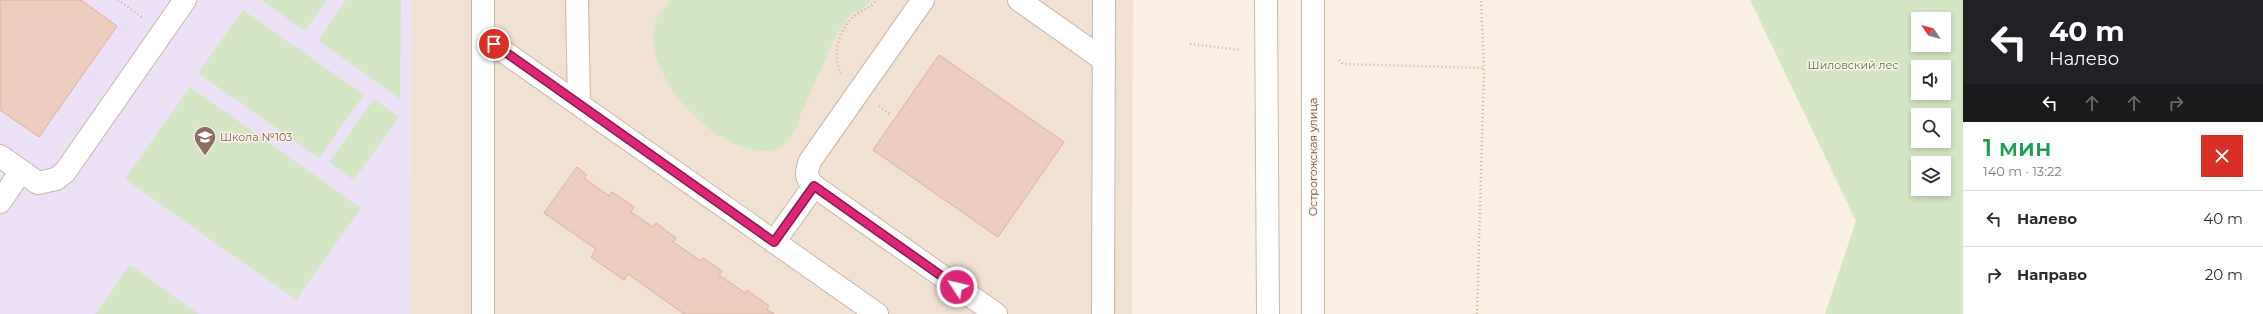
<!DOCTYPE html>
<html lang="ru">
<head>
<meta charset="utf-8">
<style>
	:root { --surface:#fff; --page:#f7f7f7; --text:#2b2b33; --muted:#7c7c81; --line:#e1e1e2 }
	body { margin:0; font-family:Montserrat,sans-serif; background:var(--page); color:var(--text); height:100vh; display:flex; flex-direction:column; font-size:15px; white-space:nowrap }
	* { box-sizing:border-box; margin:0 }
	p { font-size:13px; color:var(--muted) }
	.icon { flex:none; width:22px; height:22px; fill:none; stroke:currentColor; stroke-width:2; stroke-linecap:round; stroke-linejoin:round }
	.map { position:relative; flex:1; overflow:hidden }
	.sheet { display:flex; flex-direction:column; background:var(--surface); width:300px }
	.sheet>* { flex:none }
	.top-card { background:#202124; color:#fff; overflow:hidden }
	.needle { width:26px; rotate:305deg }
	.buttons { position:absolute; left:1911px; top:12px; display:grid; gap:8px }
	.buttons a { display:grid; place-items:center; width:40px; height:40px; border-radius:0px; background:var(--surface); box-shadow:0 2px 6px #0003; font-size:20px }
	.pin { position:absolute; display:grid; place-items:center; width:34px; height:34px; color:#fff; margin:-17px; border:2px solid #fff; border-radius:50%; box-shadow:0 1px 4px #0007 }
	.me { position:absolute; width:44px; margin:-22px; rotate:305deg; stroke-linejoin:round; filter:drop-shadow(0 0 3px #0008) }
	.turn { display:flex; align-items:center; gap:14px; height:84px; padding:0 20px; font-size:18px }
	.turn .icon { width:52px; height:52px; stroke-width:2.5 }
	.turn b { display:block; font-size:28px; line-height:34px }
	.lanes { display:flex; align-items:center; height:38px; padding:0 20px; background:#0003; justify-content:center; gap:20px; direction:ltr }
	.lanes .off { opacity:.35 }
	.round { display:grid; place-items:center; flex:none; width:42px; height:42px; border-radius:0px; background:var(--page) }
	.summary { display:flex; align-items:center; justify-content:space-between; height:68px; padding:0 20px }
	h1 { font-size:24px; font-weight:600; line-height:30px; color:#1e9e55 }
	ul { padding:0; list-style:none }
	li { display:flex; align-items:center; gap:12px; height:56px; padding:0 20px; border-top:1px solid var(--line) }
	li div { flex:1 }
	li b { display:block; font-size:15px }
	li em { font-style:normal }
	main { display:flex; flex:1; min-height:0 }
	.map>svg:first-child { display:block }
</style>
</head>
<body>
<main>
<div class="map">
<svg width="1963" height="314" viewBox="0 0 1963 314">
	<rect width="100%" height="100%" fill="#faefe3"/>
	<path fill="#f1e1d2" d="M0,0H1133L1132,314H0Z"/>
	<path fill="#ece0f6" d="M0,0H411L410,314H0Z"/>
	<g fill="#d4e6c3" fill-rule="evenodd">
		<path d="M261,0H327L305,31Z"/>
		<path d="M346,0H401L400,99L318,40Z"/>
		<path d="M670,0H871L862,9L852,13L838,31L801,114C780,211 636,94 655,23C657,15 666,7 670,0Z"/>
		<path d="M1750,0H1963V314H1825L1856,221ZM1918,19H1944V45H1918ZM1918,67H1944V93H1918ZM1918,115H1944V141H1918ZM1918,163H1944V189H1918Z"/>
		<path d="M243,10L364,95L319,158L198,73Z"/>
		<path d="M190,87L361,208L296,300L125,179Z"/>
		<path d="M374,99L399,117L354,180L329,162Z"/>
		<path d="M130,265L199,314H95Z"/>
	</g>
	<g fill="#edcdbd" stroke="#deb29f">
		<path d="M0,0H81L117,26L39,137L0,110Z"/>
		<path d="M939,55L1064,142L998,237L873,150Z"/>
		<path d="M577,167L587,175L584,178L609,196L612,192L634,207L631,212L653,227L656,223L676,238L673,242L701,261L703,258L722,271L719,275L745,293L747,290L769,306L767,309L774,314H684L628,274L624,280L591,257L596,249L544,213Z"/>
	</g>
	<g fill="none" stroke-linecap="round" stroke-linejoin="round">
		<g stroke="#cab7aa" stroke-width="24">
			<g id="minor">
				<path d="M577,0L579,104"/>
				<path d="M1019,0L1104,60"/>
				<path d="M1266,0L1268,314"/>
				<path d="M1313,0V314"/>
				<path d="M483,37L877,314"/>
				<path d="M0,156L38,183L56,179L65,172L185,0"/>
				<path d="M814,186L996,314"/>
				<path d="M0,202L21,171"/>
				<path d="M774,242L814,186C805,178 806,172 810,161L923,0"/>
				<path d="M483,314V0"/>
				<path d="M1103,314L1104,0"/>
			</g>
		</g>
		<g stroke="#d1b0a0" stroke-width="2.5" stroke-dasharray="1 3" stroke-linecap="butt">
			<path d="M118,0L143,18"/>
			<path d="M1190,44L1241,50"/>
			<path d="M1339,60L1343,64L1484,68"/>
			<path d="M841,74C832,55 838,30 854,16C862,10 870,9 876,0"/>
			<path d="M879,106L890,114"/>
			<path d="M1477,314L1484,68L1481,0"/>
		</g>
		<use href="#minor" stroke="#fff" stroke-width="22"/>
	</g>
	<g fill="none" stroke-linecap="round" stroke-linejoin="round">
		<g stroke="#8e194d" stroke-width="10">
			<path id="route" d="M494,44L774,242L814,186L957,287"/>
		</g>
		<use href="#route" stroke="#db2777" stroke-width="7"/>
	</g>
	<defs>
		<g id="school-pin" transform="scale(1.15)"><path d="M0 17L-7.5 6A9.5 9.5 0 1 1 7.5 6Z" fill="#8d6e63" stroke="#fdf4e9"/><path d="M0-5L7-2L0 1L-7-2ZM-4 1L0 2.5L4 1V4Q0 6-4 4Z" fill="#fff"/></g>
	</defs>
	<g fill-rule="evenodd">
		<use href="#school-pin" x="205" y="137"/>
	</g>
	<g text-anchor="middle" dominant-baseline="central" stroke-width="3" stroke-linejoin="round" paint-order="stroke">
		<g font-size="11" fill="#567544" stroke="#fdf4e9">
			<text x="1853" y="65">Шиловский лес</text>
		</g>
		<g font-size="11" fill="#785e54" stroke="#fdf4e9" text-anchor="start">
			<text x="220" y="137">Школа №103</text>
		</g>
		<g font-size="11" fill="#70564b" stroke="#fdf4e9">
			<text transform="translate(1313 157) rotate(-90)">Острогожская улица</text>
		</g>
	</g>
</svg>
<div class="buttons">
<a><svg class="needle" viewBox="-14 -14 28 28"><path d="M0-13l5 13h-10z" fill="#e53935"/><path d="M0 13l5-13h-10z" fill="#7c7c81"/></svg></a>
<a><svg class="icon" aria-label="sound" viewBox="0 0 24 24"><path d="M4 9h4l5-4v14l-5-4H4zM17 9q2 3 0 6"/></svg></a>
<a><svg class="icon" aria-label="search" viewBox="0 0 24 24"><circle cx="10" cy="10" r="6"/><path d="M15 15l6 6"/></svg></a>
<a><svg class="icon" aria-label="layers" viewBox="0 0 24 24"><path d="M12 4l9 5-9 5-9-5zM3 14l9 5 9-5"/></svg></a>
</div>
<div class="pin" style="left:494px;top:44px;background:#d93025"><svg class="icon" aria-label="arrive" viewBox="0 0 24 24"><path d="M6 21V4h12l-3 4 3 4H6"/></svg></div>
<svg class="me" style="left:957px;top:287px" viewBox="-20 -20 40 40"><circle r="17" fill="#db2777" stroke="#fff" stroke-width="3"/><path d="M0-11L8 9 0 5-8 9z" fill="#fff"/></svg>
</div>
<section class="sheet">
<div class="top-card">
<div class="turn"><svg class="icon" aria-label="left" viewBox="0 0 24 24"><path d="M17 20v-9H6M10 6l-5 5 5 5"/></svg><div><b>40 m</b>Налево</div></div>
<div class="lanes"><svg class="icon" aria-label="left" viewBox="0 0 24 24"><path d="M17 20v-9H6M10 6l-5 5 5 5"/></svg><svg class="icon off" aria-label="ahead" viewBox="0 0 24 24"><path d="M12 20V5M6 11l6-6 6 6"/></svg><svg class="icon off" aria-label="ahead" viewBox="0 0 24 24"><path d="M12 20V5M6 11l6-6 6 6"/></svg><svg class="icon off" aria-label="right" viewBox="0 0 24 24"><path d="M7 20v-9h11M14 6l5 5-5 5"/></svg></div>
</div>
<div class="summary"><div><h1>1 мин</h1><p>140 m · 13:22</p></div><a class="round" style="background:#d93025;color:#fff"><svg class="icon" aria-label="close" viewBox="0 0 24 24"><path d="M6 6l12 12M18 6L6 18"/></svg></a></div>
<ul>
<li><svg class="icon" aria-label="left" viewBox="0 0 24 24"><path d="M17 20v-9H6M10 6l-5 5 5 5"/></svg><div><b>Налево</b></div><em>40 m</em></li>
<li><svg class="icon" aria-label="right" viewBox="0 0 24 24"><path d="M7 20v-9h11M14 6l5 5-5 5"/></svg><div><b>Направо</b></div><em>20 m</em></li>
</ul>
</section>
</main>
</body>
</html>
